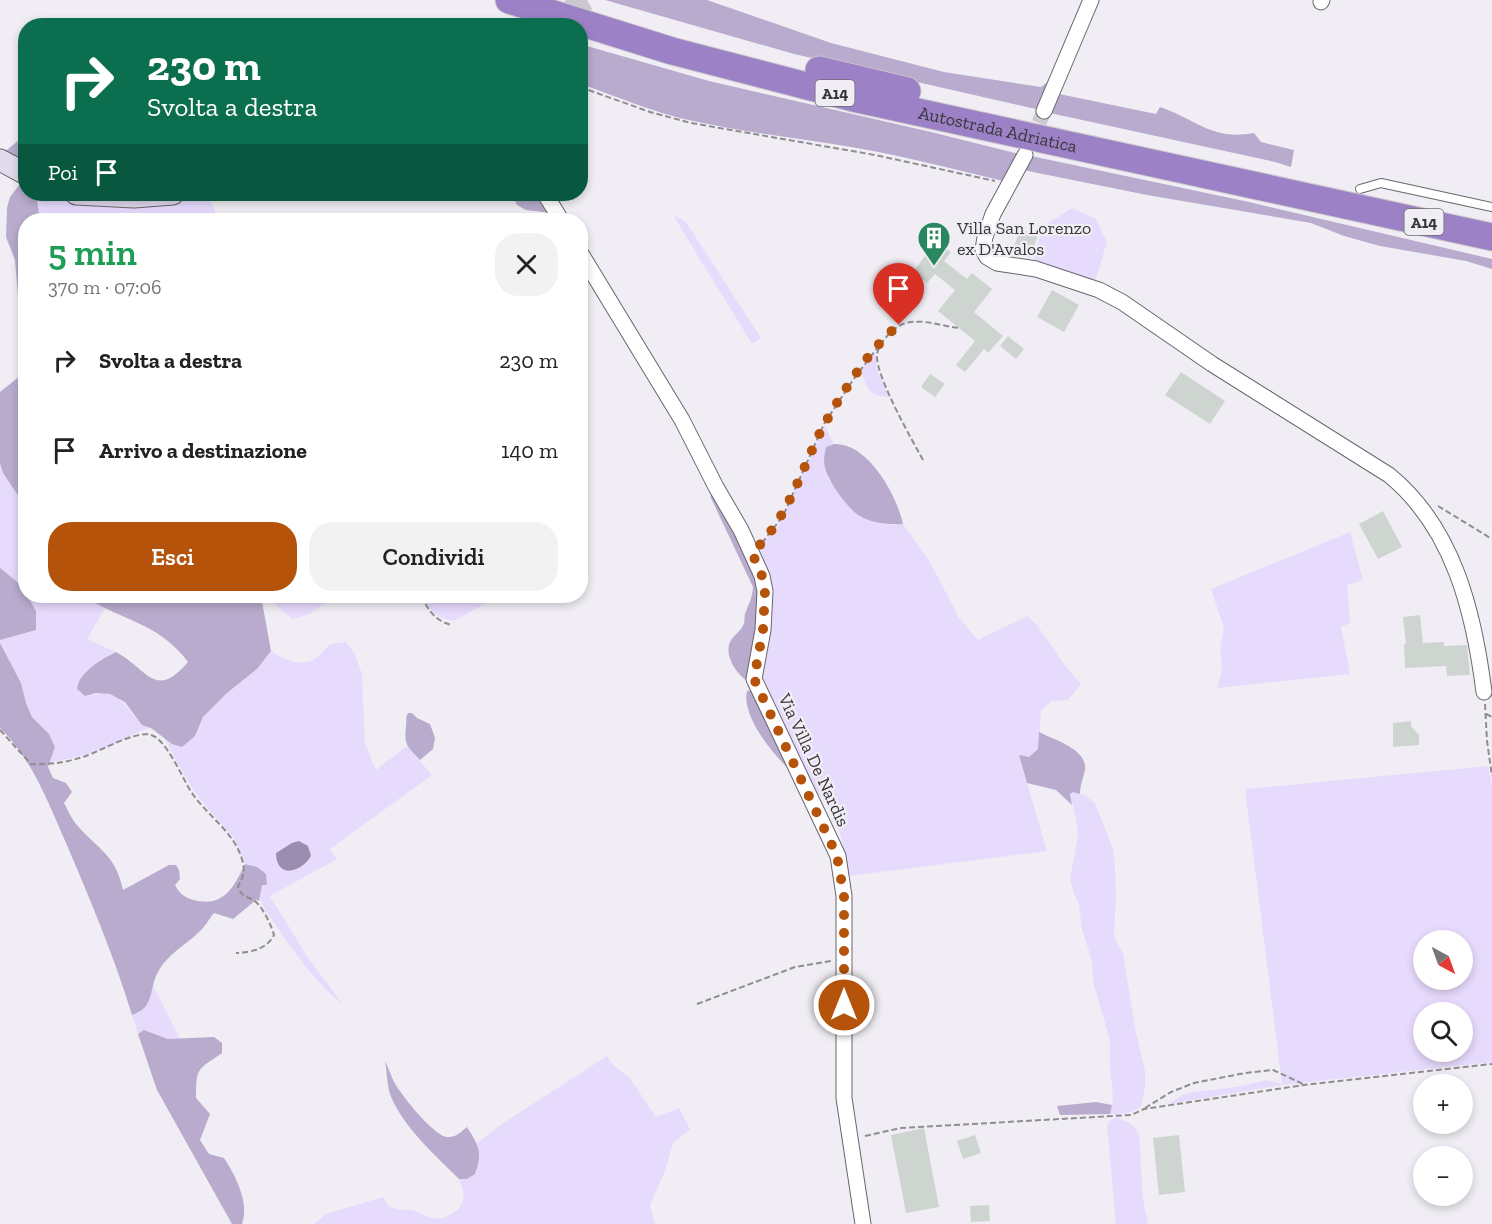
<!DOCTYPE html>
<html lang="it">
<head>
<meta charset="utf-8">
<style>
	:root { --surface:#fff; --page:#f2f2f2; --text:#222; --muted:#767676; --accent:#b45309 }
	body { margin:0; font-family:"Zilla Slab",serif; background:var(--page); color:var(--text); height:100vh; display:flex; flex-direction:column; font-size:22px; white-space:nowrap }
	* { box-sizing:border-box; margin:0 }
	p { font-size:20px; color:var(--muted) }
	.icon { flex:none; width:33px; height:33px; fill:none; stroke:currentColor; stroke-width:2; stroke-linecap:round; stroke-linejoin:round }
	.map { position:relative; flex:1; overflow:hidden }
	.drawer { position:absolute; left:18px; top:213px; width:570px; height:390px; display:flex; flex-direction:column; background:var(--surface); border-radius:24px; box-shadow:0 3px 9px #0003 }
	.drawer>* { flex:none }
	.hud { position:absolute; left:18px; top:18px; width:570px; height:183px; border-radius:24px; box-shadow:0 3px 9px #0003; background:#0b6e4f; color:#fff; overflow:hidden }
	.needle { width:39px; rotate:139deg }
	.buttons { position:absolute; left:1413px; top:930px; display:grid; gap:12px }
	.buttons a { display:grid; place-items:center; width:60px; height:60px; border-radius:50%; background:var(--surface); box-shadow:0 3px 9px #0003; font-size:30px }
	.pin { position:absolute; display:grid; place-items:center; width:51px; height:51px; color:#fff; margin:-62px -26px; border-radius:50% 50% 50% 0; rotate:-45deg; box-shadow:0 0 6px #0007 }
	.pin .icon { rotate:45deg }
	.me { position:absolute; width:66px; margin:-33px; rotate:0deg; stroke-linejoin:round; filter:drop-shadow(0 0 4px #0008) }
	.turn { display:flex; align-items:center; gap:21px; height:126px; padding:0 30px; font-size:27px }
	.turn .icon { width:78px; height:78px; stroke-width:2.5 }
	.turn b { display:block; font-size:42px; line-height:51px }
	.then { display:flex; align-items:center; height:57px; padding:0 30px; background:#0003; gap:12px; font-size:22px }
	.round { display:grid; place-items:center; flex:none; width:63px; height:63px; border-radius:24px; background:var(--page) }
	.head { display:flex; align-items:center; justify-content:space-between; height:102px; padding:0 30px }
	h1 { font-size:36px; font-weight:600; line-height:45px; color:#1e9e55 }
	.action { display:flex; gap:12px; margin-top:auto; padding:12px 30px }
	.action a { flex:1; height:69px; border-radius:24px; background:var(--accent); color:#fff; font-size:24px; font-weight:600; line-height:69px; text-align:center }
	.action a+a { background:var(--page); color:var(--text) }
	ul { padding:0; list-style:none }
	li { display:flex; align-items:center; gap:18px; height:90px; padding:0 30px }
	li div { flex:1 }
	li b { display:block; font-size:22px }
	li em { font-style:normal }
	.map>svg:first-child { display:block }
</style>
</head>
<body>
<div class="map">
<svg width="1492" height="1224" viewBox="0 0 1492 1224">
	<rect width="100%" height="100%" fill="#f0eef4"/>
	<g fill="#e7dbfd" fill-rule="evenodd">
		<path d="M36,194H55L78,201L177,200L209,197L215,211L214,220H40Z"/>
		<path d="M1072,208L1096,219L1107,242L1094,285L1033,265L1042,227Z"/>
		<path d="M673,215L686,222L761,338L752,344Z"/>
		<path d="M876,352V368L889,397C869,396 867,390 861,371Z"/>
		<path d="M825,426L834,444L826,447L824,462L829,480L859,515L892,525L903,524L930,562L959,618L978,640L1027,616L1037,625L1063,663L1081,684L1068,700L1052,701L1041,710L1039,749L1029,757L1019,756L1047,851L849,876C843,841 838,809 810,786L761,680L754,552L778,527Z"/>
		<path d="M0,463L3,473L25,506V593L21,585L0,568Z"/>
		<path d="M1350,532L1363,580L1347,585L1350,623L1341,627L1350,674L1217,688L1222,670L1220,649L1224,628L1211,589Z"/>
		<path d="M27,596H91L95,603L105,608L87,639L116,652L103,659L85,674V696C132,685 123,718 151,728C135,731 122,742 107,748C88,755 70,759 50,762L55,747L49,734L32,717L26,703L21,683L0,643V640L36,630V611Z"/>
		<path d="M269,596H330L331,600L307,615L292,619L279,608Z"/>
		<path d="M423,596H499L454,621C433,616 432,613 423,596Z"/>
		<path d="M346,642L355,654L362,674L365,744L376,770L407,746L432,775L330,849L337,859L270,896L307,956L343,1005C310,978 289,944 265,910C259,900 258,895 262,885H266L249,864H245C235,830 215,821 197,795C184,776 174,757 164,737L172,744L195,736L203,717L227,693L257,669L271,651C282,659 304,668 316,658C321,654 326,648 330,644Z"/>
		<path d="M1488,766L1492,786V1062L1282,1085L1169,1104L1182,1095L1193,1092L1236,1087L1268,1080L1282,1084L1245,789ZM1424,940H1462V980H1424ZM1424,1012H1462V1052H1424Z"/>
		<path d="M1073,792L1084,795L1095,803L1113,849L1115,864L1116,898L1114,936L1123,954L1135,1028L1145,1071V1087L1141,1107C1130,1113 1122,1115 1110,1114L1113,1099L1110,1064V1040L1094,985L1091,957L1082,930L1079,904L1074,894L1070,879L1078,836L1076,818L1070,794Z"/>
		<path d="M153,985L180,1039H168L145,1030L138,1034L132,1015C147,1010 150,1000 153,985Z"/>
		<path d="M607,1056L613,1065L629,1077L656,1117L679,1108L690,1129L673,1143L665,1171L650,1205L655,1224H314L326,1214L383,1197C390,1214 401,1207 415,1211C421,1213 426,1217 432,1218C440,1220 444,1218 451,1214C467,1206 465,1193 459,1179H467L475,1174C479,1163 481,1155 477,1143L502,1124Z"/>
		<path d="M1117,1118C1127,1121 1135,1124 1139,1135L1143,1199L1148,1224H1116L1107,1126L1112,1119Z"/>
	</g>
	<g fill="#b8abce">
		<path d="M605,0H707L831,43L944,72L1041,87L1053,78L1040,110L794,54Z"/>
		<path d="M580,44L709,81L931,132L1023,155L1007,182C950,168 892,153 833,144C787,137 740,131 693,121C655,113 618,97 581,84Z"/>
		<path d="M1059,94L1156,114L1160,107C1196,119 1212,141 1254,133L1261,142L1294,150L1291,167L1275,162L1050,113Z"/>
		<path d="M25,135L26,137L25,169L2,154Z"/>
		<path d="M1031,156L1249,202L1492,259V269L1466,261L1380,246L1344,236L1311,223L1147,195L1023,170Z"/>
		<path d="M23,180L25,182L26,194H36L40,220H26L25,316L18,296L15,260L6,237L7,208L10,197Z"/>
		<path d="M512,194H560L561,208L552,213L526,210L517,205Z"/>
		<path d="M25,372V506L3,473L0,463V392Z"/>
		<path d="M834,444C868,442 897,496 903,524C890,525 870,523 858,515C846,506 824,477 824,461C824,457 825,451 826,447Z"/>
		<path d="M715,493L757,572L761,591L749,682C737,675 724,656 730,642C733,635 742,631 744,623C745,620 744,617 745,614C749,603 752,599 753,587L710,496Z"/>
		<path d="M0,568L21,585L36,611V630L0,640Z"/>
		<path d="M91,596H261L271,651L257,669L227,693L203,717L195,736L182,747L172,744L151,728L142,725L125,702L110,694L96,693L85,696L77,689C79,672 102,659 116,652C148,669 155,701 188,662C161,626 132,623 95,603Z"/>
		<path d="M0,643L21,683L26,703L32,717L49,734L55,747L48,767L53,778L66,783L72,792L64,803C68,810 71,818 76,824C98,850 115,853 123,890L169,865H176L179,870L180,879L175,885C180,895 187,899 198,901C225,906 235,885 245,864L257,867L266,874L267,885H262L259,901L256,900L233,919L214,913C209,919 205,927 199,932C186,945 169,953 159,970C148,988 156,1007 132,1015C114,956 90,899 66,843C48,802 32,759 0,728Z"/>
		<path d="M754,690L794,774C775,757 741,717 747,691Z"/>
		<path d="M408,713H412L417,718L430,724L435,738L433,749L420,760C407,746 404,746 406,726C407,720 405,718 408,713Z"/>
		<path d="M1039,732C1054,740 1088,749 1085,770C1083,779 1080,785 1080,794L1073,792L1070,794L1072,805L1056,790L1027,783L1019,755L1029,757L1038,749Z"/>
		<path d="M144,1030L168,1039L214,1037L222,1043V1053C198,1070 196,1066 196,1098L210,1114L200,1140L209,1154L224,1158C235,1175 250,1203 242,1224H232L157,1090L138,1034Z"/>
		<path d="M385,1061C390,1071 393,1083 400,1091C407,1102 435,1136 447,1137C455,1138 461,1132 467,1127C479,1146 483,1152 475,1174L467,1179H459C436,1156 402,1126 390,1094C387,1084 387,1072 385,1061Z"/>
		<path d="M1096,1102L1112,1105L1110,1114L1060,1115L1057,1106Z"/>
	</g>
	<path fill="#9a8daf" d="M299,841L308,846L311,856C301,873 276,879 276,853L292,843Z"/>
	<g fill="#ced5d1">
		<path d="M1020,229L1038,235L1030,258L1012,253Z"/>
		<path d="M936,241L951,252L944,261L967,279L972,273L992,289L974,312L1003,336L988,353L984,349L965,372L956,365L975,341L938,311L955,290L935,274L927,283L913,272Z"/>
		<path d="M1052,290L1079,305L1064,332L1037,317Z"/>
		<path d="M1008,336L1024,349L1016,359L1000,346Z"/>
		<path d="M1181,372L1225,401L1210,424L1165,395Z"/>
		<path d="M930,374L945,384L935,397L921,387Z"/>
		<path d="M1383,511L1402,547L1378,559L1359,524Z"/>
		<path d="M1420,615L1423,643L1444,642V646L1467,645L1470,675L1447,676L1446,666L1405,668L1404,644H1406L1403,617Z"/>
		<path d="M1411,721V726L1419,735V745L1393,747V723Z"/>
		<path d="M924,1128L939,1207L906,1213L891,1135Z"/>
		<path d="M975,1135L981,1153L963,1159L957,1141Z"/>
		<path d="M1179,1135L1185,1192L1159,1195L1153,1138Z"/>
		<path d="M989,1205L990,1221L971,1222L970,1206Z"/>
	</g>
	<g fill="none" stroke-linecap="round" stroke-linejoin="round">
		<path stroke="#cbc9cf" stroke-width="15" stroke-dasharray="15 8" stroke-linecap="butt" d="M1030,144L1044,111"/>
		<path stroke="#cbc9cf" stroke-width="21" stroke-dasharray="21 10" stroke-linecap="butt" d="M543,26L587,0"/>
		<g stroke="#68666b" stroke-width="10">
			<path id="lane" d="M1360,189L1381,183L1492,207"/>
		</g>
		<g stroke="#68666b" stroke-width="17">
			<g id="street">
				<path d="M1321,2L1322,0"/>
				<path d="M1044,111L1091,0"/>
				<path d="M1025,155L993,214L985,237L983,250L987,257L997,263L1036,269L1099,290L1122,302L1212,364L1389,475C1454,528 1474,613 1484,692"/>
				<path d="M545,194L561,220"/>
				<path d="M580,252L682,420L716,487L741,530L762,576L765,591L763,630L754,679L838,856L844,896V1098L863,1224"/>
			</g>
		</g>
		<g stroke="#68666b" stroke-width="23">
			<g id="secondary">
				<path d="M0,160L26,174"/>
				<path d="M76,194L134,197L173,194"/>
			</g>
		</g>
		<g stroke="#cbcbcc" stroke-width="29">
			<g id="highway">
				<path id="s1" d="M509,0L672,51L853,98L1492,237"/>
				<path d="M819,70L907,91"/>
			</g>
		</g>
		<g stroke="#8f8d91" stroke-width="2" stroke-dasharray="6 3" stroke-linecap="butt">
			<path d="M580,87L650,112L691,123L875,155L995,181"/>
			<path d="M923,460C912,440 875,375 877,355C878,347 883,341 888,335C894,328 902,323 911,322C928,320 945,327 961,328"/>
			<path d="M1438,506L1492,539"/>
			<path d="M762,543L783,516L824,424L853,380L881,343"/>
			<path d="M421,596C429,610 434,621 452,625"/>
			<path d="M1485,704L1487,741L1492,776"/>
			<path d="M1486,714L1492,717"/>
			<path d="M0,730L31,764C50,765 68,762 86,756C100,751 137,730 151,735C166,739 182,777 190,790C205,814 231,829 241,856C245,868 245,875 238,886C241,899 251,896 258,904C265,912 271,925 274,935C266,950 251,952 236,953"/>
			<path d="M697,1004L795,967L831,961"/>
			<path d="M1145,1108L1171,1092L1194,1083L1245,1073L1273,1070L1303,1084"/>
			<path d="M865,1136L901,1128L1131,1115L1144,1109L1304,1085L1492,1064"/>
		</g>
		<use href="#lane" stroke="#fff" stroke-width="8"/>
		<use href="#street" stroke="#fff" stroke-width="15"/>
		<use href="#secondary" stroke="#e2d9ee" stroke-width="21"/>
		<use href="#highway" stroke="#9d81c6" stroke-width="27"/>
	</g>
	<g fill="none" stroke-linecap="round" stroke-linejoin="round">
		<path stroke="#b45309" stroke-width="10" stroke-dasharray="0 18" d="M844,1005V896L837,856L754,679L763,630L765,591L762,576L752,553C789,518 801,469 824,425C841,395 872,345 899,325"/>
	</g>
	<defs>
		<g id="building-pin" transform="scale(1.725)"><path d="M0 17L-7.5 6A9.5 9.5 0 1 1 7.5 6Z" fill="#28875f" stroke="#f0eef4"/><path d="M-4-6H4V6H1V3H-1V6H-4ZM-2.5-4.3h1.7v1.8h-1.7ZM.8-4.3h1.7v1.8H.8ZM-2.5-1h1.7V.8h-1.7ZM.8-1h1.7V.8H.8Z" fill="#fff"/></g>
	</defs>
	<g fill-rule="evenodd">
		<use href="#building-pin" x="934" y="238"/>
	</g>
	<g text-anchor="middle" dominant-baseline="central" stroke-width="4.5" stroke-linejoin="round" paint-order="stroke">
		<g fill="#f0eef4" stroke="#6e6d71" stroke-width="1.5">
			<rect x="815.5" y="80" width="39" height="26" rx="4.5"/>
			<rect x="1404.5" y="209" width="39" height="26" rx="4.5"/>
		</g>
		<g font-size="16" font-weight="bold" fill="#373639">
			<text x="835" y="93">A14</text>
			<text x="1424" y="222">A14</text>
		</g>
		<g font-size="18" fill="#373639" stroke="#f0eef4">
			<text stroke="none"><textPath href="#s1" startOffset="506">Autostrada Adriatica</textPath></text>
			<text transform="translate(814 760) rotate(65)">Via Villa De Nardis</text>
		</g>
		<g font-size="18" fill="#373639" stroke="#f0eef4" text-anchor="start">
			<text x="957" y="228">Villa San Lorenzo<tspan x="957" dy="21">ex D'Avalos</tspan></text>
		</g>
	</g>
</svg>
<div class="buttons">
<a><svg class="needle" viewBox="-14 -14 28 28"><path d="M0-13l5 13h-10z" fill="#e53935"/><path d="M0 13l5-13h-10z" fill="#767676"/></svg></a>
<a><svg class="icon" aria-label="search" viewBox="0 0 24 24"><circle cx="10" cy="10" r="6"/><path d="M15 15l6 6"/></svg></a>
<a>+</a>
<a>−</a>
</div>
<div class="pin" style="left:899px;top:325px;background:#d93025"><svg class="icon" aria-label="arrive" viewBox="0 0 24 24"><path d="M6 21V4h12l-3 4 3 4H6"/></svg></div>
<svg class="me" style="left:844px;top:1005px" viewBox="-20 -20 40 40"><circle r="17" fill="#b45309" stroke="#fff" stroke-width="3"/><path d="M0-11L8 9 0 5-8 9z" fill="#fff"/></svg>
<div class="hud">
<div class="turn"><svg class="icon" aria-label="right" viewBox="0 0 24 24"><path d="M7 20v-9h11M14 6l5 5-5 5"/></svg><div><b>230 m</b>Svolta a destra</div></div>
<div class="then">Poi<svg class="icon" aria-label="arrive" viewBox="0 0 24 24"><path d="M6 21V4h12l-3 4 3 4H6"/></svg></div>
</div>
<section class="drawer">
<div class="head"><div><h1>5 min</h1><p>370 m · 07:06</p></div><a class="round"><svg class="icon" aria-label="close" viewBox="0 0 24 24"><path d="M6 6l12 12M18 6L6 18"/></svg></a></div>
<ul>
<li><svg class="icon" aria-label="right" viewBox="0 0 24 24"><path d="M7 20v-9h11M14 6l5 5-5 5"/></svg><div><b>Svolta a destra</b></div><em>230 m</em></li>
<li><svg class="icon" aria-label="arrive" viewBox="0 0 24 24"><path d="M6 21V4h12l-3 4 3 4H6"/></svg><div><b>Arrivo a destinazione</b></div><em>140 m</em></li>
</ul>
<div class="action"><a>Esci</a><a>Condividi</a></div>
</section>
</div>
</body>
</html>
